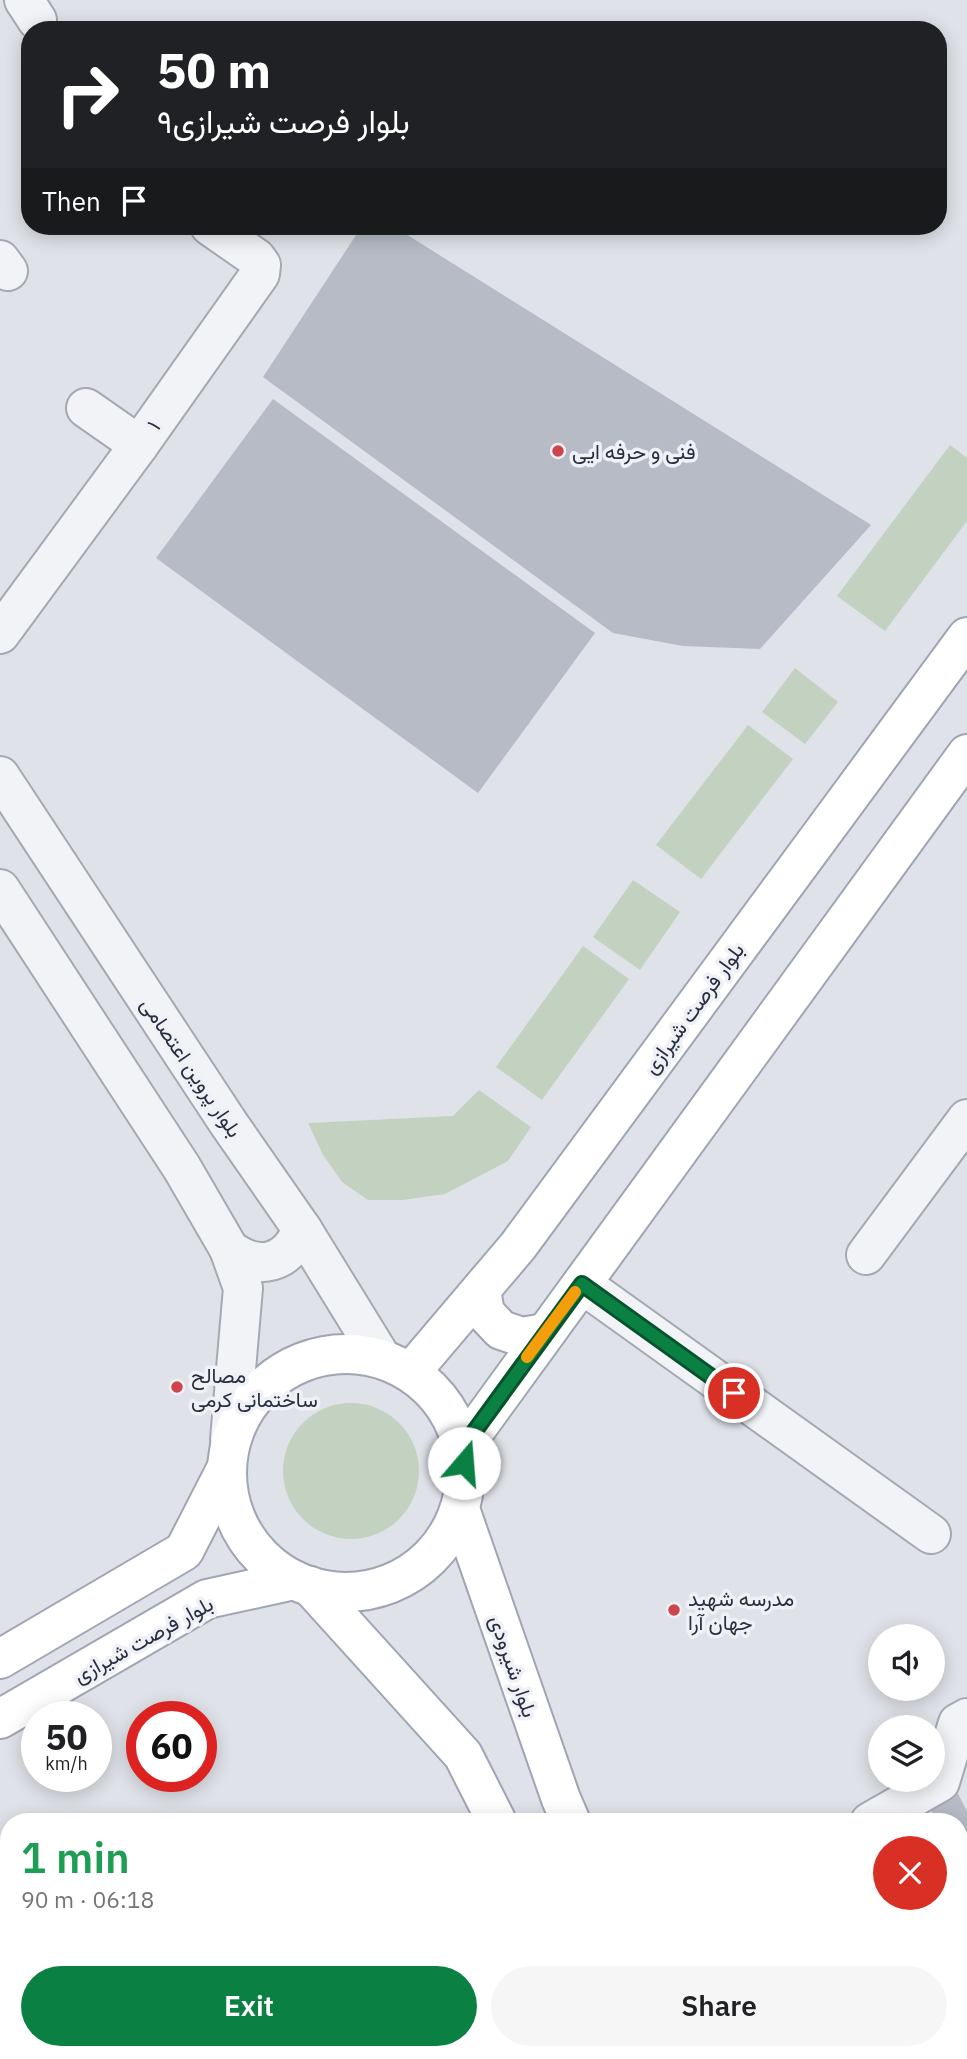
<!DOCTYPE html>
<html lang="en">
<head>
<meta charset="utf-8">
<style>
	:root { --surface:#fff; --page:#f6f6f6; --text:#202124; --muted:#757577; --accent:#0b8043 }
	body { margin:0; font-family:"IBM Plex Sans",Vazirmatn,sans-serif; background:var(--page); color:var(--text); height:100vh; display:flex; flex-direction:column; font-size:26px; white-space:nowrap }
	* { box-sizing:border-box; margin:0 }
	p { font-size:23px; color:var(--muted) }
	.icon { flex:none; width:38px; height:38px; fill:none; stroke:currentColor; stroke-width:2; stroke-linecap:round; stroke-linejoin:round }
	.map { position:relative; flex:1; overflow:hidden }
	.panel { position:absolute; left:0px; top:1813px; width:968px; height:247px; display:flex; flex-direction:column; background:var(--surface); border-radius:28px 28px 0 0; box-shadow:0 4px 18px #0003 }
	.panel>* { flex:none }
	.hud { position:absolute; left:21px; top:21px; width:926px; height:214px; border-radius:28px; box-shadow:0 4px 18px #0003; background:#202124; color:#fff; overflow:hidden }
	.fabs { position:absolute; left:868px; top:1624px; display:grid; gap:14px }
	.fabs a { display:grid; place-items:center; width:77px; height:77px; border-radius:50%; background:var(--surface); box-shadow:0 4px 18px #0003; font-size:35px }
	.speed { position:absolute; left:21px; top:1701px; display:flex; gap:14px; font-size:35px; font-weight:700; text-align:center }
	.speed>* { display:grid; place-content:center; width:91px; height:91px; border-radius:50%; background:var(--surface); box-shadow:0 4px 18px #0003; line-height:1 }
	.speed small { font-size:18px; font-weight:400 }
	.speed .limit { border:10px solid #d22; background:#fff; color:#111 }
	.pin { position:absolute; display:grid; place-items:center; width:60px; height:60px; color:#fff; margin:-30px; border:4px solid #fff; border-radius:50%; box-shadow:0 2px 7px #0007 }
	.me { position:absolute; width:77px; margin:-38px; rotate:18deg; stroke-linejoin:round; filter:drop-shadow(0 0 5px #0008) }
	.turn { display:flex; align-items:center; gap:24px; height:147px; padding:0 21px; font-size:32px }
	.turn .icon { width:91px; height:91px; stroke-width:2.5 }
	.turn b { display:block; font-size:49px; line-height:60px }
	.then { display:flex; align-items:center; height:66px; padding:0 21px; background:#0003; gap:14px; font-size:26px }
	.round { display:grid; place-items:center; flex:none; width:74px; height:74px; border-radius:37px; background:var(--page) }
	.overview { display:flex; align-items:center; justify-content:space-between; height:119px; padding:0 21px }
	h1 { font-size:42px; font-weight:600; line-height:52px; color:#1e9e55 }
	.cta { display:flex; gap:14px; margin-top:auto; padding:14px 21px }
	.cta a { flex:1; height:80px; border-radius:42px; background:var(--accent); color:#fff; font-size:28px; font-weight:600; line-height:80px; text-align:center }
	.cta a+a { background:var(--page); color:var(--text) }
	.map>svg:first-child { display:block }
</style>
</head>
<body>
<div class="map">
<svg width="967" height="2059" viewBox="0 0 967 2059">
	<rect width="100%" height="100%" fill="#dfe2e8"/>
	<g fill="#c3d2c0">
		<path d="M950,445L967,458V521L885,631L837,596Z"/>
		<path d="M795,668L838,702L805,744L762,712Z"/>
		<path d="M748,725L793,759L701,879L656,845Z"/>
		<path d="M633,880L680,912L640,970L593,937Z"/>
		<path d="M583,946L629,979L542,1100L496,1067Z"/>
		<path d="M479,1090L531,1127L508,1161L445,1194L403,1200H368L342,1182L323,1155L308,1123L453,1116Z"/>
		<circle cx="351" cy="1471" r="68"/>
	</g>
	<g fill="#b6bbc5">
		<path d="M362,226H393L871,525L760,649L683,646L613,633L263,377Z"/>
		<path d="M273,399L595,633L478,793L156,558Z"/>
		<path d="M958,1794L967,1811V1876L959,1881V1822H933L937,1820L930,1809Z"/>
		<path d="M967,1940V1960L959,1945Z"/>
		<path d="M959,2001L967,2016V2034L959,2039Z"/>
		<path d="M780,2051H871L858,2059H766Z"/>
		<path d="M903,2051H936L922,2059H908Z"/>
	</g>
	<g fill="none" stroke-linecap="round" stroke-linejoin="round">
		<g stroke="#a4a9b2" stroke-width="42">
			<g id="minor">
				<path d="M24,0L37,20"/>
				<path d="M0,260L8,271"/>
				<path d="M86,408L139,445"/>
				<path d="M0,634L139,445L260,274L261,265L256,258L210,226"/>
				<path d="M0,776L229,1124L302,1229L382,1359"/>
				<path d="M0,889L182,1168L229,1249L243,1288L230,1439"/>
				<path d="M229,1249C259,1272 288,1264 302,1229"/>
				<path d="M866,1255L967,1119"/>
				<path d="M582,1284L931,1534"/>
				<path d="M870,1822L940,1782L958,1723L967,1718"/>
			</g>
		</g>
		<g stroke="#9ea5b4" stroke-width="42">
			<g id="major">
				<path d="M481,1290L485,1313L501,1330L522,1337L545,1333"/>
				<circle cx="346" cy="1473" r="119"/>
				<path d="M411,1372L518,1246L967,637"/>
				<path d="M463,1447L967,754"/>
				<path d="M460,1509L561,1799L571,1822"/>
				<path d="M310,1586L463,1755L497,1822"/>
				<path d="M0,1659L184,1551L225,1471"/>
				<path d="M0,1719L207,1599L294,1580"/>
				<path d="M607,2051L610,2059"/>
				<path d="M678,2051L681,2059"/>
			</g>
		</g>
		<use href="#minor" stroke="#f2f3f7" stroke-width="38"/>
		<use href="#major" stroke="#fff" stroke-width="38"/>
	</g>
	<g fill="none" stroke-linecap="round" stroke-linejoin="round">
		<g stroke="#07532c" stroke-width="18">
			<path id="route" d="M464,1463L463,1447L582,1284L734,1393"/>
		</g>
		<use href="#route" stroke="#0b8043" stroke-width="12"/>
		<path stroke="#f59e0b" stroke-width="12" d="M527,1357L575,1292"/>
	</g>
	<g fill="#ce444d" stroke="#eff1f6" stroke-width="2.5">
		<circle cx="558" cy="451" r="7"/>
		<circle cx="177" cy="1387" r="7"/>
		<circle cx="674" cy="1610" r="7"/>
	</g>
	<g text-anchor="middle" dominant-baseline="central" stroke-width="7" stroke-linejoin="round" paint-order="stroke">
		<g font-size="21" fill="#282f40" stroke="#eff1f6">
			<text transform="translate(153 425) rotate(-55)">۱</text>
			<text transform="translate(693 1008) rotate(-54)">بلوار فرصت شیرازی</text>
			<text transform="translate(192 1067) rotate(56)">بلوار پروین اعتصامی</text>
			<text transform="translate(143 1639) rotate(-29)">بلوار فرصت شیرازی</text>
			<text transform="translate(514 1666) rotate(71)">بلوار شیرودی</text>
		</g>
		<g font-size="21" fill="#282f40" stroke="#eff1f6" text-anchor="start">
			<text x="572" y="451">فنی و حرفه ایی</text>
			<text x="191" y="1375">مصالح<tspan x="191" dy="24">ساختمانی کرمی</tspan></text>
			<text x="688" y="1598">مدرسه شهید<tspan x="688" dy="24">جهان آرا</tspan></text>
		</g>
	</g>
</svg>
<div class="fabs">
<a><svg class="icon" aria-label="sound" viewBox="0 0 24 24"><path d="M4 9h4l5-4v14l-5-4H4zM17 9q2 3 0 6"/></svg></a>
<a><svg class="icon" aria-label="layers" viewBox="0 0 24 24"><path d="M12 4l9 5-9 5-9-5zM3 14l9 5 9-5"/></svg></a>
</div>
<div class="speed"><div>50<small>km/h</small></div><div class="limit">60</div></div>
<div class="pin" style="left:734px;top:1393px;background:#d93025"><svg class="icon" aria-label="arrive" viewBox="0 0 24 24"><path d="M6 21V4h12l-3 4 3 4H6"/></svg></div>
<svg class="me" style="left:464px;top:1463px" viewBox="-20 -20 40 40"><circle r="19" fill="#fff"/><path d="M0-13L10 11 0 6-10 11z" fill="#0b8043"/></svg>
<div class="hud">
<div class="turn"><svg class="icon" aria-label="right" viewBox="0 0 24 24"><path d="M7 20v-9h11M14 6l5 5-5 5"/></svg><div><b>50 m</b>۹بلوار فرصت شیرازی</div></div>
<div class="then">Then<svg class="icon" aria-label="arrive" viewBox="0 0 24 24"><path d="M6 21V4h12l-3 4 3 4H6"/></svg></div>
</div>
<section class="panel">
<div class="overview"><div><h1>1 min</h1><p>90 m · 06:18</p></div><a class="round" style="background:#d93025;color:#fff"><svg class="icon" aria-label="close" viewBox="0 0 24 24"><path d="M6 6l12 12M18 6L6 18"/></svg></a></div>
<div class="cta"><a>Exit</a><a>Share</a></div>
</section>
</div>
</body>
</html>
